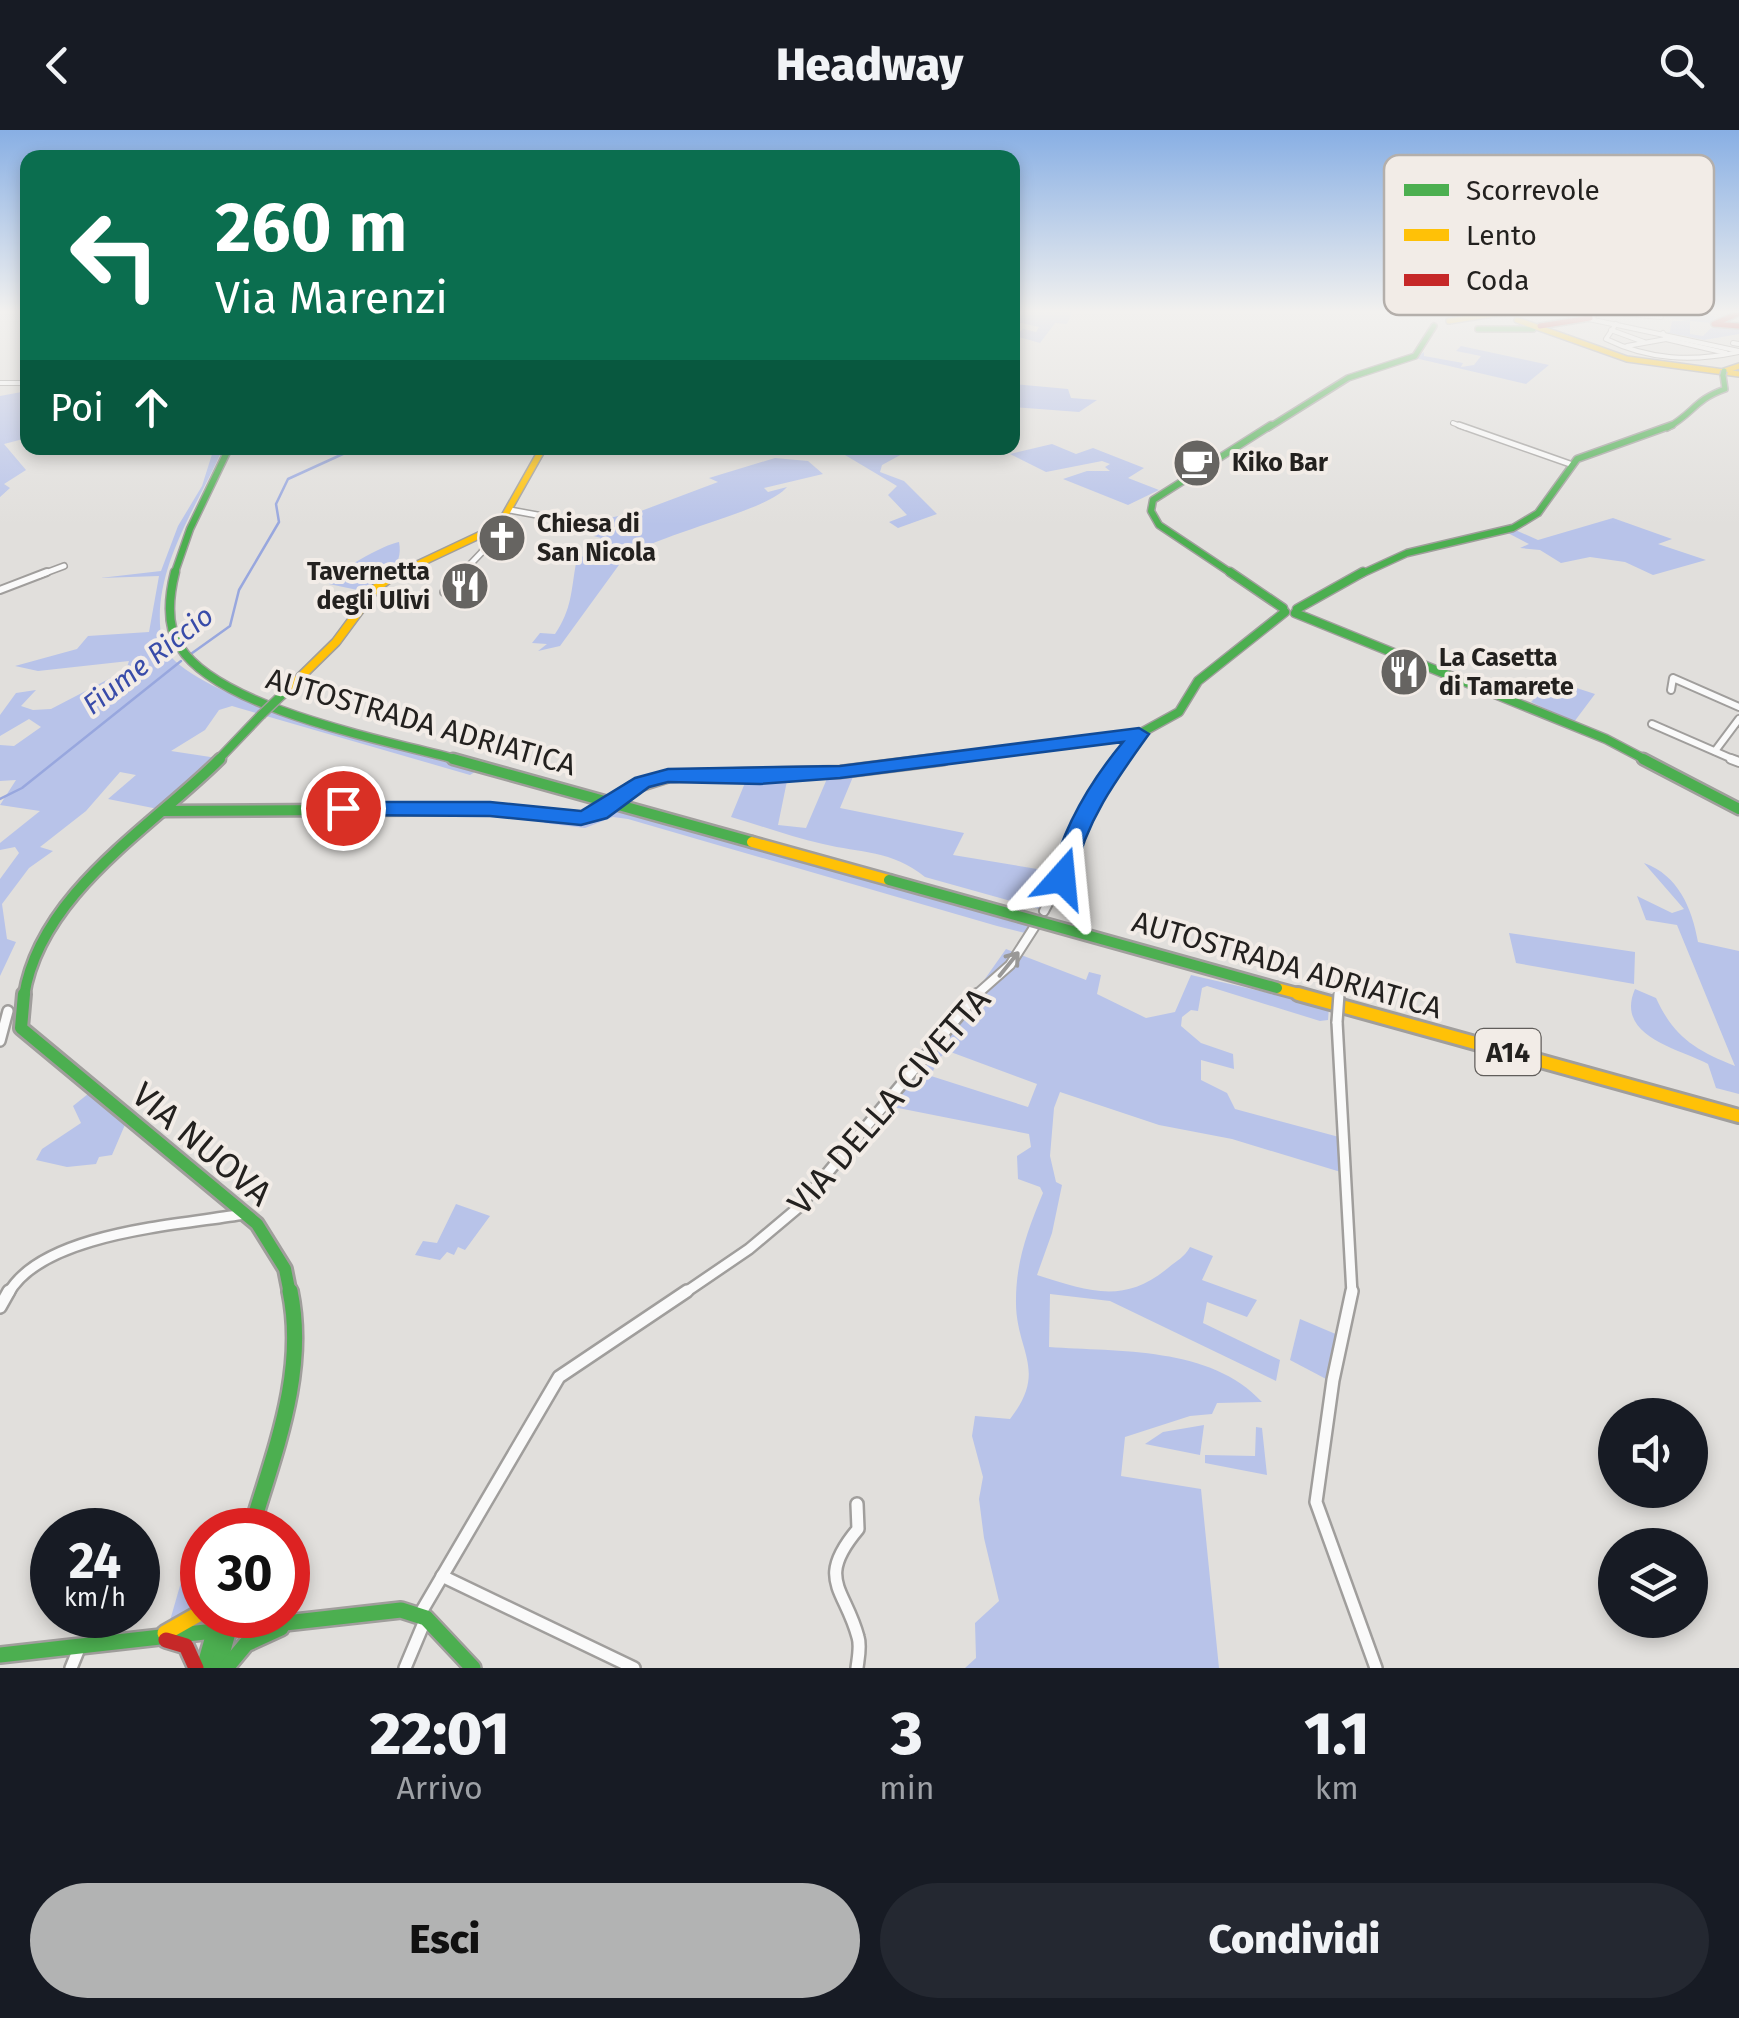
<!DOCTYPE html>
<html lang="it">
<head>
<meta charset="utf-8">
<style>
	:root { --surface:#171b24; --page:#242831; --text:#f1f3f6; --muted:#9ea1a6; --accent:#b2b3b3 }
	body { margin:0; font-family:"Fira Sans",sans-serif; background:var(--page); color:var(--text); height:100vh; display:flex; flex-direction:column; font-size:38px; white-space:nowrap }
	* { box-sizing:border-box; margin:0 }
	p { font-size:32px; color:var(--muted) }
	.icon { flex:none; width:55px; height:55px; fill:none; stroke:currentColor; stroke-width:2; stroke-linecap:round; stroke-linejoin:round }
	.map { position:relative; height:1538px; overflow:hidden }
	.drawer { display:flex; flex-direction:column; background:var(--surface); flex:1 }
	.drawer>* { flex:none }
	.guide { position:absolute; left:20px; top:20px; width:1000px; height:305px; border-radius:20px; box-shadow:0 5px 15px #0003; background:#0b6e4f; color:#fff; overflow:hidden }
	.tools { position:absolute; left:1598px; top:1268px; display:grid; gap:20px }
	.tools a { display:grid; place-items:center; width:110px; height:110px; border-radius:50%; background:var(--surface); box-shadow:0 5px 15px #0003; font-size:50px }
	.speed { position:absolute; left:30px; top:1378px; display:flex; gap:20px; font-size:50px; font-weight:700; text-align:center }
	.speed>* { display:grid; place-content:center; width:130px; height:130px; border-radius:50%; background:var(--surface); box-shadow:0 5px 15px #0003; line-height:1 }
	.speed small { font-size:25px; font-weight:400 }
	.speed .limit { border:15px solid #d22; background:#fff; color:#111 }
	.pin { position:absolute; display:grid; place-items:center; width:85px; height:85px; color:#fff; margin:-42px; border:5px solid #fff; border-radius:50%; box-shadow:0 2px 10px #0007 }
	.me { position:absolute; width:110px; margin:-55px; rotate:18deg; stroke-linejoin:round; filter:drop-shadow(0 0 8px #0008) }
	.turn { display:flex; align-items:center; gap:35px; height:210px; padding:0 30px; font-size:45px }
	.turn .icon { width:130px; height:130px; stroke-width:2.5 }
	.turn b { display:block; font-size:70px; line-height:85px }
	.then { display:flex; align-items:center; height:95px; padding:0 30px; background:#0003; gap:20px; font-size:38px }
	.eta { display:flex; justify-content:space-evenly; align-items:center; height:170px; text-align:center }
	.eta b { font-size:60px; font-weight:800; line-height:70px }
	.button { display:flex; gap:20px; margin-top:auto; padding:20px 30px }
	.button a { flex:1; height:115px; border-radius:60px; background:var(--accent); color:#111; font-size:40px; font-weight:800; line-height:115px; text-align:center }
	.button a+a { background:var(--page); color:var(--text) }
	header { display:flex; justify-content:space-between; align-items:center; height:130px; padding:0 30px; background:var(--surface); font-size:45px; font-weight:800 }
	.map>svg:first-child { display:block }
</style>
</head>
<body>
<header><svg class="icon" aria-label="back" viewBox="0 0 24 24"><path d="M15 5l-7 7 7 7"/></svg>Headway<svg class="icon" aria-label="search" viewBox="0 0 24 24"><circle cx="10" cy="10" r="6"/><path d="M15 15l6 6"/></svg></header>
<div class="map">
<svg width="1739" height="1538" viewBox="0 0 1739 1538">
	<rect width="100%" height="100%" fill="#e1dfdc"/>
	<g fill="#b8c3e9" fill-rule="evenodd">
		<path d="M1013,180L1020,181L1073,180L1067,194L1055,193L1040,213L1015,206L1023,199L1036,202L1039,197L1013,191Z"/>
		<path d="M1664,180L1715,186L1711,193L1690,191V204L1703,206L1711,198H1728L1717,194L1739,193L1732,197H1739V204L1704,210L1665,202H1670L1672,191H1687L1665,187L1672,182Z"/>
		<path d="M1461,216L1549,235L1526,254L1415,228L1424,222V226L1463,233L1461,237L1474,235L1481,226L1456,221Z"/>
		<path d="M1013,254L1068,259L1071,268L1097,270L1079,282L1013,277Z"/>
		<path d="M27,261V308L4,314L26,340L4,354L10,358L0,367V266Z"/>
		<path d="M1052,314L1076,324L1093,318L1144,338L1128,348L1159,360L1128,375L1063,349L1087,341H1110L1105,337L1110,334L1102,331L1046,342L1010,324Z"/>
		<path d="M214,318H223C197,378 149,442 162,511C174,573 468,636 531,654L478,640L470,645L232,576L219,580L205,600L171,621L217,628L163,680L108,669L136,645L120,642L86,681L40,717L53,721L29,738L2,774L7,809L16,812L0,846V749L19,723L15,717L0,720V713L40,681L0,675L16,650L0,651V615L14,616L41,597L29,589L0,606V585L16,563L36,560L21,576L33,580L51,579L126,540L129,531L38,541L15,536L77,519L88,506L149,502L159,446L100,448L161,441L178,396L202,356Z"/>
		<path d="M870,318H904V323L882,335L880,342L904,351L937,384L898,398L889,392L907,385L888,365L897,356L840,322Z"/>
		<path d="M775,328L808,331L823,344L764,358L768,362L787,357C766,382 662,402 624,428L560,516L538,521L547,514L532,513L540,503L555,504C572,479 571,461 576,433L601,408L590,405L601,394L591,392L641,381L718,352L709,348Z"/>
		<path d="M1613,388L1672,409L1658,414L1706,430L1653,445L1625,432L1590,427L1561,433L1540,420L1520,418L1529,414L1506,402L1513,399L1538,410Z"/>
		<path d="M399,412C404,437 384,448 367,462L329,454C334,442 385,414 399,412Z"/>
		<path d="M1552,550L1595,564L1574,592L1531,572Z"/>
		<path d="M855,642L840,678L964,703L953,725L1061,743L1043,780L925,747C892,720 860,723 823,714C792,707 762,696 731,687L747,648L788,646L778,695L806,698L829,644Z"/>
		<path d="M614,675L1028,796L1025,803L997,796L628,689L613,687L585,698L544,693L547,688L577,691Z"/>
		<path d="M1644,733C1678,745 1692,778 1698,812L1739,821V964L1716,958L1708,934C1681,919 1614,907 1635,859L1656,868C1674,907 1695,920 1735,936L1677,795L1646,790L1637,766L1672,783L1684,779Z"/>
		<path d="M1509,803L1635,822L1634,854L1516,833Z"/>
		<path d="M1006,819L1086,850L1089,842L1101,845L1097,864L1146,888L1175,882L1191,845L1329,877L1328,890L1320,891L1207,856L1202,858L1198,881L1191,880L1182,887L1181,896L1201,913L1233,924L1234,939L1201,930V950L1227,963L1235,979L1339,1007L1344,1043L1232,1009L1159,995L1060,962L1054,978L1050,1026L1056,1052L1062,1055L1052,1103L1037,1145C1089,1161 1123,1175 1168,1138C1177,1130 1184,1128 1190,1117L1213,1126L1202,1150L1257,1170L1247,1187L1207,1172L1203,1193L1280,1230L1276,1251L1110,1171L1050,1164L1049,1217C1118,1222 1211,1216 1262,1272L1217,1273L1212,1284L1190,1286L1125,1307L1121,1346L1201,1359L1219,1538H965L976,1528L975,1493L999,1471L984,1408L979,1369L983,1347L972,1306L975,1286L1010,1289C1049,1239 1015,1221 1016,1170C1016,1131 1028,1099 1043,1063L1040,1057L1018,1049L1017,1026L1031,1017L1029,1004L888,976L969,878L962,874L968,861L975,863ZM948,921L1037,954L1028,977L931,946L938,929Z"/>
		<path d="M93,960L127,990L112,1025L99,1027L96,1034L67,1037L36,1030L42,1019L81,993L73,976Z"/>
		<path d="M456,1074L490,1086L465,1120L458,1117L454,1125L447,1122L440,1130L415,1125L423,1111L437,1113Z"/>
		<path d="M1300,1189L1338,1205L1328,1250L1290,1230Z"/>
		<path d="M1204,1295L1200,1325L1145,1314L1163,1302Z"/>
		<path d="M1256,1297L1262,1298L1267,1345L1205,1333V1325L1255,1326Z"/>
		<path d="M192,1414H202V1473L169,1494Z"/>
	</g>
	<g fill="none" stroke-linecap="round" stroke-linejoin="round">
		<g stroke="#98a7de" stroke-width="2.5">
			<path d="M188,526L230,496L239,460L279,392L276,374L288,349L356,318"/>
			<path d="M0,669L22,658L181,531"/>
		</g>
		<g stroke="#a09e9c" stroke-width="6">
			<g id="street-far5">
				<path d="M1589,189L1739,221"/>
				<path d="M1592,189L1597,181L1661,187"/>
				<path d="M1616,194L1606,209C1649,230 1692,232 1739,222"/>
				<path d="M1611,200L1644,212"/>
				<path d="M1663,203L1666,209L1726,223"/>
				<path d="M1733,213L1739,214"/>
				<path d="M1627,216L1666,209"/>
				<path d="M0,253H28"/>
				<path d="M1453,293L1466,298"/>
			</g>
		</g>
		<g stroke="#a09e9c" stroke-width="8">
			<g id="street-far4">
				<path d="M1459,295L1570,334"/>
				<path d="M510,380L548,387"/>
				<path d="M40,445L64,436"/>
				<path d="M460,445L482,422L488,404"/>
			</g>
		</g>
		<g stroke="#a09e9c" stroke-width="10">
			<g id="street-far3">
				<path d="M0,460L47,442"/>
				<path d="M444,462L463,442"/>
				<path d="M1671,560L1673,548L1739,577"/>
				<path d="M1652,594L1737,631"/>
				<path d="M1715,621L1739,589"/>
				<path d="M1117,631L1139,604"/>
			</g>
		</g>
		<g stroke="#a09e9c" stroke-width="12">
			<g id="street-far2">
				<path d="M1731,629L1739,632"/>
				<path d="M1044,781C1073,729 1080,678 1119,629"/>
				<path d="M975,866L1010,835L1035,796"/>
			</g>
		</g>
		<g stroke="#a09e9c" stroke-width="14">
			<g id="street-far1">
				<path d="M1337,892L1352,1164"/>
				<path d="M0,911L8,881"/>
				<path d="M8,1164C42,1102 181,1095 244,1084"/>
				<path d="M683,1164L749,1119L799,1077L977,864"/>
			</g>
		</g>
		<g stroke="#a09e9c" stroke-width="16">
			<g id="street">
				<path d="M1352,1161L1333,1250L1316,1372L1376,1538"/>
				<path d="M0,1177L9,1161"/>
				<path d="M857,1374L858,1399C815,1450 845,1458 858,1507C861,1516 858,1529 857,1538"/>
				<path d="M442,1446L634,1538"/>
				<path d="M420,1484L559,1247L687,1161"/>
				<path d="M71,1538L80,1516"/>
				<path d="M405,1538L426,1488"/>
			</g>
		</g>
		<g stroke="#a09e9c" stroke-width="8">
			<g id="fast-far5">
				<path d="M1575,180H1585"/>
				<path d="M1507,183L1549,180"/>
				<path d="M1478,199H1533"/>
				<path d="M1268,298L1348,248L1415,226L1434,196"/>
				<path d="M1667,298C1694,283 1694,270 1725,259L1723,245"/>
			</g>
		</g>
		<g stroke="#a09e9c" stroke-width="9">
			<g id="fast-far4">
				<path d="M174,445L190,399L229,318"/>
				<path d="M1234,445L1159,395L1151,381L1153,370L1271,295"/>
				<path d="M1359,445L1407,423L1513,398L1538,383L1577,329L1672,295"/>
			</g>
		</g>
		<g stroke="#a09e9c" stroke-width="11">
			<g id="fast-far3">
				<path d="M175,442C169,466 166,496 180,517C220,580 390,611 462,631"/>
				<path d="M1230,442L1283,478"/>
				<path d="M1297,479L1363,442"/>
				<path d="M1295,483L1606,609L1648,631"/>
				<path d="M964,626L1139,604L1179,582L1198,551L1285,482"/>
				<path d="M217,631L261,585"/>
			</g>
		</g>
		<g stroke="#a09e9c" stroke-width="15">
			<g id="fast-far2">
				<path d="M453,629L752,712"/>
				<path d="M1643,629L1739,679"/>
				<path d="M163,681L490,679L581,688L600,683"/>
				<path d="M24,866C40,763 152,697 220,629"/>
			</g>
		</g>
		<g stroke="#a09e9c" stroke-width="18">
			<path id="fast-far1" d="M24,864L21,898L257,1094L285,1139L290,1164"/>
		</g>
		<g stroke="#a09e9c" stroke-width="20">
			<g id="fast">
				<path d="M251,1400C274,1322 307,1243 290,1161"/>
				<path d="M262,1485L285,1490"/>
				<path d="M0,1525L401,1480L426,1488L473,1538"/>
				<path d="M204,1538L219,1485"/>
				<path d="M218,1538L233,1485"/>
				<path d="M226,1538L246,1514L281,1498"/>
			</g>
		</g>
		<g stroke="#a09e9c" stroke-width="8">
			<g id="slow-far5">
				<path d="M1517,190L1627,229L1739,244"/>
				<path d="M1449,191L1493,184"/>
				<path d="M1724,241L1739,236"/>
			</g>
		</g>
		<g stroke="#a09e9c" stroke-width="9">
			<path id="slow-far4" d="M395,445L499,396L543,318"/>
		</g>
		<g stroke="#a09e9c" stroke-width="11">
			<g id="slow-far3">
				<path d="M283,564L336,512L376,458L398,442"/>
				<path d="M925,631L964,626"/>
			</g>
		</g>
		<g stroke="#a09e9c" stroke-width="15">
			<g id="slow-far2">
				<path d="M631,658L669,646L840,642L944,629"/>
				<path d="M752,712L889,750"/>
				<path d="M1277,858L1307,866"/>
			</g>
		</g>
		<g stroke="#a09e9c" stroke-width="18">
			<path id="slow-far1" d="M1298,864L1739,986"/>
		</g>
		<g stroke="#a09e9c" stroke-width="20">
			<path id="slow" d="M165,1503L202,1482"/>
		</g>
		<g stroke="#a09e9c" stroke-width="8">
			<g id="jam-far1">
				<path d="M1739,183L1714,194L1739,196"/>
				<path d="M1540,196L1590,188"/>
			</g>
		</g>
		<g stroke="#a09e9c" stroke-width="20">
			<path id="jam" d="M166,1510L186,1516L196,1538"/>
		</g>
		<use href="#street-far5" stroke="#fafafa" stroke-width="4"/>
		<use href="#street-far4" stroke="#fafafa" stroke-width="5"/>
		<use href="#street-far3" stroke="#fafafa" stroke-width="6"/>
		<use href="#street-far2" stroke="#fafafa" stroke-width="8"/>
		<use href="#street-far1" stroke="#fafafa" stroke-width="9"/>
		<use href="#street" stroke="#fafafa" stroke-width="11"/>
		<use href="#fast-far5" stroke="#4caf50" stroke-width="5"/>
		<use href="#fast-far4" stroke="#4caf50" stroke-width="6"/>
		<use href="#fast-far3" stroke="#4caf50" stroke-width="8"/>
		<use href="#fast-far2" stroke="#4caf50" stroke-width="10"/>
		<use href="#fast-far1" stroke="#4caf50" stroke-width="12"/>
		<use href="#fast" stroke="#4caf50" stroke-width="15"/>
		<use href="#slow-far5" stroke="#ffc107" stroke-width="5"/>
		<use href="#slow-far4" stroke="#ffc107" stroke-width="6"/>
		<use href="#slow-far3" stroke="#ffc107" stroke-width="8"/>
		<use href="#slow-far2" stroke="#ffc107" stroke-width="10"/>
		<use href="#slow-far1" stroke="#ffc107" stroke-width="12"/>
		<use href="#slow" stroke="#ffc107" stroke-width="15"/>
		<use href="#jam-far1" stroke="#c62828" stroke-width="5"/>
		<use href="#jam" stroke="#c62828" stroke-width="15"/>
		<g stroke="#a09e9c" stroke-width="12" stroke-linecap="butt">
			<path id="street-bridge-far1" d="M1339,866L1340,851"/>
		</g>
		<g stroke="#a09e9c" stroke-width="14" stroke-linecap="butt">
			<path id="street-bridge" d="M1337,892L1339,864"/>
		</g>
		<g stroke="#a09e9c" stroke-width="8" stroke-linecap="butt">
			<g id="fast-bridge-far2">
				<path d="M1493,184L1507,183"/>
				<path d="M1723,245L1724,241"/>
			</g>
		</g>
		<g stroke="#a09e9c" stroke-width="11" stroke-linecap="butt">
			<path id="fast-bridge-far1" d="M261,585L283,564"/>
		</g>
		<g stroke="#a09e9c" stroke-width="15" stroke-linecap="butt">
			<g id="fast-bridge">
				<path d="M600,683L631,658"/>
				<path d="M889,750L1277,858"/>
			</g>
		</g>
		<use href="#street-bridge-far1" stroke="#fafafa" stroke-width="8"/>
		<use href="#street-bridge" stroke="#fafafa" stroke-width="9"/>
		<use href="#fast-bridge-far2" stroke="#4caf50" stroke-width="5"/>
		<use href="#fast-bridge-far1" stroke="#4caf50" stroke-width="8"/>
		<use href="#fast-bridge" stroke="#4caf50" stroke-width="10"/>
	</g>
	<defs><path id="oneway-shaft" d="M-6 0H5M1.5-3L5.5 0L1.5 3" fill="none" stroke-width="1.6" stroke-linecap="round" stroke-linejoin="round" transform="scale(2.5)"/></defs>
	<use stroke="#999897" href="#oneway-shaft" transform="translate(1009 834) rotate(-51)"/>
	<linearGradient id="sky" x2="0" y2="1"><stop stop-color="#88afe4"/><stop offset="0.46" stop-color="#f2f1ef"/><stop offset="1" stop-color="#f2f1ef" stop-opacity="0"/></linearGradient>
	<rect width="1739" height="395" fill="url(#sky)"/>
	<path fill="#1a73e8" stroke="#114b97" stroke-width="2.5" d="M1139,598L1149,604C1115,651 1086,691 1073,748L1062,756L1051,748C1063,697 1089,653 1123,612L840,648L760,654L668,652L649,657L607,688L581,695L490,686L343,685L333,678L343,672H490L581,681L635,648L668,639L840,636Z"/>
	<defs>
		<g id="cafe-disc" transform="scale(2.5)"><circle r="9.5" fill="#666461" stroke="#f2ece7"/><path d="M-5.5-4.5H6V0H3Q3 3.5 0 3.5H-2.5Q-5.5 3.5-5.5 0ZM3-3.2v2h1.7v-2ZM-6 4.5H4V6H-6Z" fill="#fff"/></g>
		<g id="church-disc" transform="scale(2.5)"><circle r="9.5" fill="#666461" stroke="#f2ece7"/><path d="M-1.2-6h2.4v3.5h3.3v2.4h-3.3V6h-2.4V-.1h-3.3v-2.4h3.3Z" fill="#fff"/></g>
		<g id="restaurant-disc" transform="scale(2.5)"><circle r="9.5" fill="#666461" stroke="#f2ece7"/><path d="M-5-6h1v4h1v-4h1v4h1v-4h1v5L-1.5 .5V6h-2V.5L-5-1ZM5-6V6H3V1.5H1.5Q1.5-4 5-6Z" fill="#fff"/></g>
	</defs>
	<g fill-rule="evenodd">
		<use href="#cafe-disc" x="1197" y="333"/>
		<use href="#church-disc" x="502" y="408"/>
		<use href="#restaurant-disc" x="465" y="456"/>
		<use href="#restaurant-disc" x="1404" y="542"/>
	</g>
	<g text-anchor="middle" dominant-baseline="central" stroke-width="8" stroke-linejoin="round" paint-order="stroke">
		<g font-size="25" font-weight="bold" fill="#23211f" stroke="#f2ece7" text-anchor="start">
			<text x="1232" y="333">Kiko Bar</text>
			<text x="537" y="394">Chiesa di<tspan x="537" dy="29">San Nicola</tspan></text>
			<text x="430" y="442" text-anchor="end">Tavernetta<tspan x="430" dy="29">degli Ulivi</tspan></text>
			<text x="1439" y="528">La Casetta<tspan x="1439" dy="29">di Tamarete</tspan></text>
		</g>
		<g font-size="28" font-style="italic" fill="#384ba9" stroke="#f2ece7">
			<text transform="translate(148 530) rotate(-38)">Fiume Riccio</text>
		</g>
		<rect fill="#f2ece7" stroke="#615e5b" stroke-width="2.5" x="1475.5" y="899" width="65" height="46" rx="8"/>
		<g font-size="28" font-weight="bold" fill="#23211f">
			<text x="1508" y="922">A14</text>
		</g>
		<g font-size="30" fill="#23211f" stroke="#f2ece7">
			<text transform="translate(421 592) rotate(16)">AUTOSTRADA ADRIATICA</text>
			<text transform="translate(1287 835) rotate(16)">AUTOSTRADA ADRIATICA</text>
		</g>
		<g font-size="35" fill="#23211f" stroke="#f2ece7">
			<text transform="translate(889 971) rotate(-49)">VIA DELLA CIVETTA</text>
			<text transform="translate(202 1014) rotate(40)">VIA NUOVA</text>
		</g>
	</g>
	<rect x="1384" y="25" width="330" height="160" rx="15" fill="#f2ece7" stroke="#b4afab" stroke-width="2.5"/>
	<rect x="1404" y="54" width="45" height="12" fill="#4caf50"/>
	<rect x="1404" y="99" width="45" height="12" fill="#ffc107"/>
	<rect x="1404" y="144" width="45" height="12" fill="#c62828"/>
	<g font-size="28" fill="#23211f">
		<text x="1466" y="70">Scorrevole</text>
		<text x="1466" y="115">Lento</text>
		<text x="1466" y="160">Coda</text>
	</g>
</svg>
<div class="tools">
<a><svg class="icon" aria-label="sound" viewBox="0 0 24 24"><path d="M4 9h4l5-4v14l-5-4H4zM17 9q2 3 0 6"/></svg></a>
<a><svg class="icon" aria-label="layers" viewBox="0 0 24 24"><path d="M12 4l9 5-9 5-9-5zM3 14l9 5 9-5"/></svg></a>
</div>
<div class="speed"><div>24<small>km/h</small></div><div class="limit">30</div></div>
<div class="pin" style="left:343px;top:678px;background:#d93025"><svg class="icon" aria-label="arrive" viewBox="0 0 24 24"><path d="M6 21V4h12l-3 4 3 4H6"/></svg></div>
<svg class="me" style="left:1062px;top:748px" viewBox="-20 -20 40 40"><path d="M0-17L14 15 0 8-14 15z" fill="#1a73e8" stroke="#fff" stroke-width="4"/></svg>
<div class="guide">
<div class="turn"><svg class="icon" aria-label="left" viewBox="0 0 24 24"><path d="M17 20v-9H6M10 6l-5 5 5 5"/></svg><div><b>260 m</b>Via Marenzi</div></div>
<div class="then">Poi<svg class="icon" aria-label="ahead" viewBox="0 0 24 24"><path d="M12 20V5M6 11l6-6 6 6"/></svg></div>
</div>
</div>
<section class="drawer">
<div class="eta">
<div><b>22:01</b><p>Arrivo</p></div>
<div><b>3</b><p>min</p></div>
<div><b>1.1</b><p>km</p></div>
</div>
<div class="button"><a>Esci</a><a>Condividi</a></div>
</section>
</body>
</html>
